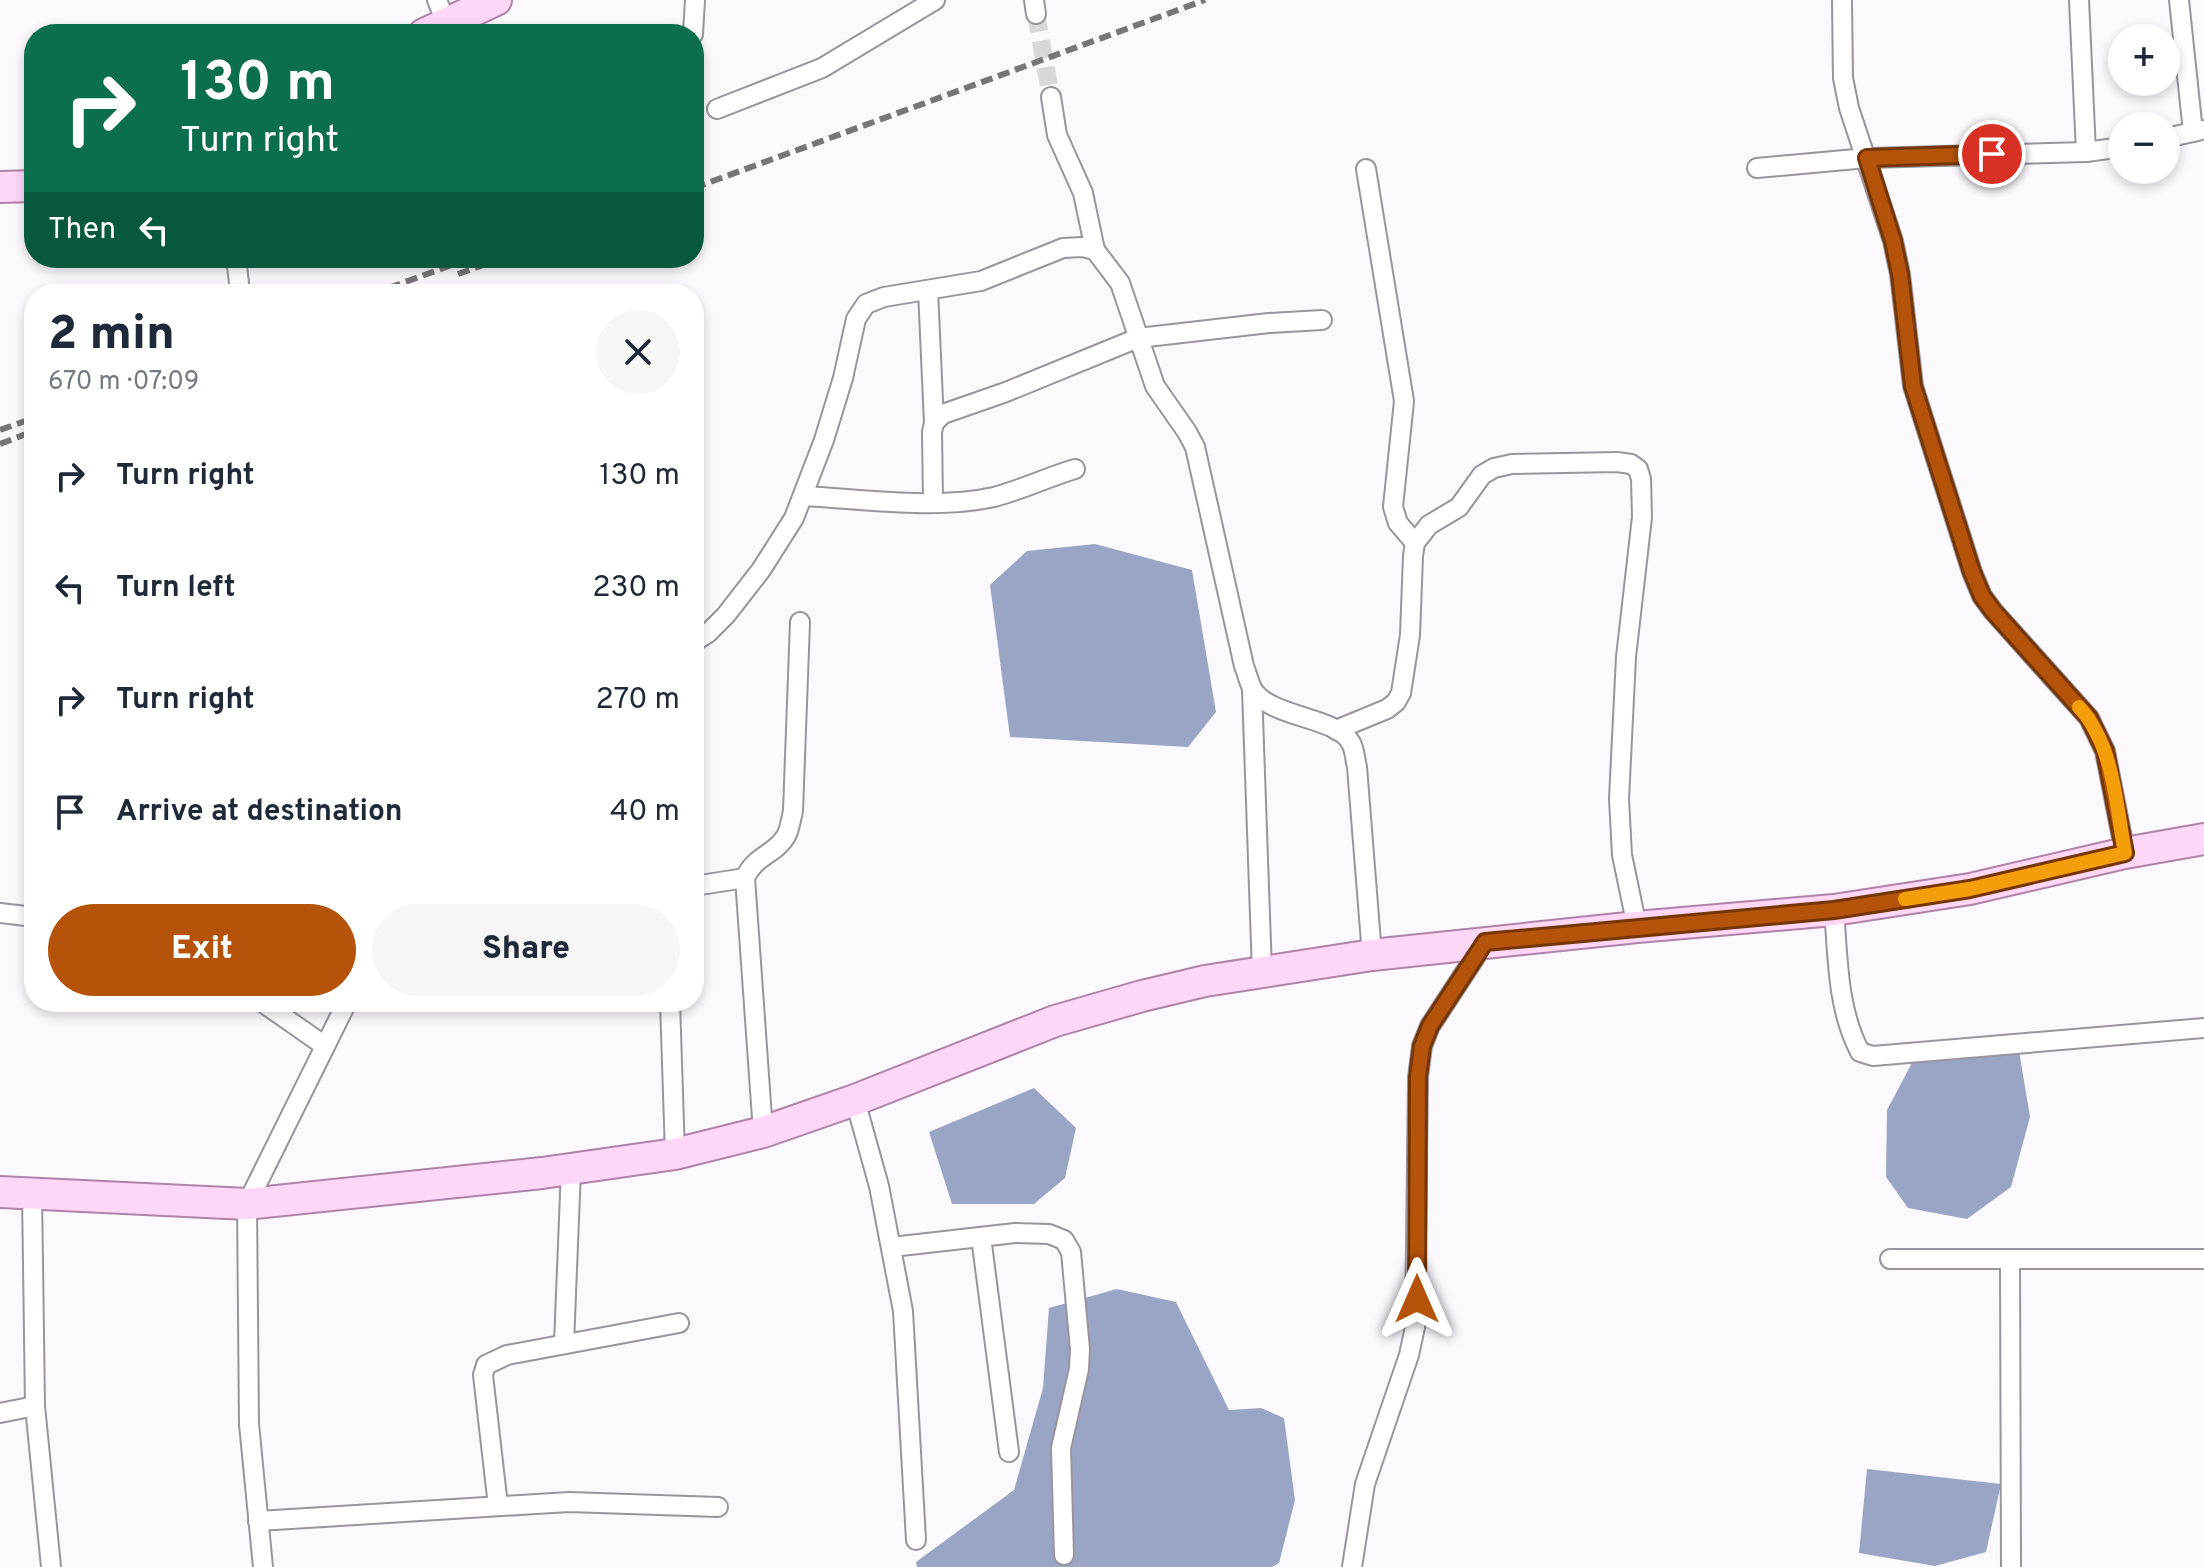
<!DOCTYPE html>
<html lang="en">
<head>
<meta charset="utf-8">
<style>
	:root { --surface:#fff; --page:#f6f6f7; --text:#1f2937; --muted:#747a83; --accent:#b45309 }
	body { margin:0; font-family:Overpass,sans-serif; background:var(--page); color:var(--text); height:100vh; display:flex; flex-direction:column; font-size:30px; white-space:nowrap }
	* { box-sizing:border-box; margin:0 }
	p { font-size:26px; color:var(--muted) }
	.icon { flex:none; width:44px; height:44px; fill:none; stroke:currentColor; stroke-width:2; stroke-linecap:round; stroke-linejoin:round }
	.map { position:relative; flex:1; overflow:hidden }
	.drawer { position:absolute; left:24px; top:284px; width:680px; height:728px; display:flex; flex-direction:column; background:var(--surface); border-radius:32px; box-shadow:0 4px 12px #0003 }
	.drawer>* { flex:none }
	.top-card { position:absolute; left:24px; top:24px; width:680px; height:244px; border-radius:32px; box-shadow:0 4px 12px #0003; background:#0b6e4f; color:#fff; overflow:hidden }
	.buttons { position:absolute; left:2108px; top:24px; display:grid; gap:16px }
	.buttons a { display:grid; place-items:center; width:72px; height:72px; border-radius:50%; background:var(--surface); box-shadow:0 4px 12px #0003; font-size:40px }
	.pin { position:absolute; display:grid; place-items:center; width:68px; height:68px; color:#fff; margin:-34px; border:4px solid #fff; border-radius:50%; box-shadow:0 2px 8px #0007 }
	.me { position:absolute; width:88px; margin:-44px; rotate:0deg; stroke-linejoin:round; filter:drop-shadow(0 0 6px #0008) }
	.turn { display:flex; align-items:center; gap:28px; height:168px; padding:0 24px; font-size:36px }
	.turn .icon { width:104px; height:104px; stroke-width:2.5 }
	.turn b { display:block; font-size:56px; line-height:68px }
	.then { display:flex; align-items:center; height:76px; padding:0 24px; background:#0003; gap:16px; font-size:30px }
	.round { display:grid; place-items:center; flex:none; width:84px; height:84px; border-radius:42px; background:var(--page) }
	.head { display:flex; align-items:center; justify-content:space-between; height:136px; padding:0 24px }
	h1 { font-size:48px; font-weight:800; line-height:60px }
	.primary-button { display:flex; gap:16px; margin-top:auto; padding:16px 24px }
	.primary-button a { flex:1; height:92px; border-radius:48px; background:var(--accent); color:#fff; font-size:32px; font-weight:800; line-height:92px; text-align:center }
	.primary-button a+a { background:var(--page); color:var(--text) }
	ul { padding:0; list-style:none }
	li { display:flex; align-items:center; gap:24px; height:112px; padding:0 24px }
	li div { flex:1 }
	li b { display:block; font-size:30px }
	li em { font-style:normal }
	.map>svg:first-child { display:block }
</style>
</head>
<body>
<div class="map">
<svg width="2204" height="1567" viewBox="0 0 2204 1567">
	<rect width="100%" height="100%" fill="#fbf8fe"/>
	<g fill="#9aa5c5">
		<path d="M1095,544L1192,570L1216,712L1188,747L1010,737L990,585L1027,551Z"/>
		<path d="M2019,1051L2030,1117L2011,1187L1967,1219L1908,1208L1886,1177L1887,1110L1914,1059Z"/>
		<path d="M1034,1088L1076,1128L1065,1178L1034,1204H952L929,1132Z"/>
		<path d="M1117,1289L1176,1302L1229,1410L1261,1408L1284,1418L1295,1500L1279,1563L1272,1567H917L916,1562L1014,1490L1043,1388L1049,1308Z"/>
		<path d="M1867,1469L2001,1484L1986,1552L1935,1566L1859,1553Z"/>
	</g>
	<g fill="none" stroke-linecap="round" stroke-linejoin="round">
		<path stroke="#dad7dc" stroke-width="18" stroke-dasharray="18 9" stroke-linecap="butt" d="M1036,14L1051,97"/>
		<g stroke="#99949d" stroke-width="22">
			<g id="street">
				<path d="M437,0L447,25"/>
				<path d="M1034,0L1036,14"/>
				<path d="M1842,0L1843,78L1849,108L1893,241L1900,274L1913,386L1972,572L1982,596L1993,611L2089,718L2105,751L2125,853"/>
				<path d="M2079,0L2086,152"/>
				<path d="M2179,0L2193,132"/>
				<path d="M693,34L695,0"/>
				<path d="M1051,97L1057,135L1083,193L1095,250"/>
				<path d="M717,109L822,68L935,0"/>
				<path d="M2166,138L2202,130"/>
				<path d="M1757,168L1867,158L2086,152L2122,147"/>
				<path d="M1366,169L1404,401L1393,507L1398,523L1415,543"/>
				<path d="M236,258L239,283"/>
				<path d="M928,290L934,423"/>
				<path d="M803,496C863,499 935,510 994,497C1021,490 1048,477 1075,469"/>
				<path d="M933,501L932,432L934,423L943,414L1006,392L1138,338L1269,323L1322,320"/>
				<path d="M694,642L708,633L726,615L761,570L794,518L824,440L843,378L856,319L866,304L884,297L981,281L1063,248L1082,247L1095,250L1120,283L1155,386L1187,432L1195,447L1244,666C1247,673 1249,683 1253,690C1271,718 1338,717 1351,743C1355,750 1355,760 1357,767L1372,955"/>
				<path d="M1252,689L1262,972"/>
				<path d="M1336,730L1387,709L1396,702L1401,693L1410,635L1413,556L1415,543L1429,525L1459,507L1482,475L1494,468L1512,464L1617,462L1631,464L1638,469L1641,479L1642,517L1626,657L1619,799L1622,855L1637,927"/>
				<path d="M694,886L745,878"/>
				<path d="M1834,910C1838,958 1837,1008 1860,1052L1873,1056L2204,1028"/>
				<path d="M0,913L34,917"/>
				<path d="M262,1002L325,1046"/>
				<path d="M670,1002L675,1154"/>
				<path d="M855,1100L879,1186L903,1311L916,1540"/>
				<path d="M763,1132L745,878C755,855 775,855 786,836C790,829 791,819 793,811L800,622"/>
				<path d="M32,1193L35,1406L51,1567"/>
				<path d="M981,1237L1009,1452"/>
				<path d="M892,1247L1015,1233L1049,1234L1064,1240L1071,1252L1080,1349L1079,1369L1061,1448L1064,1555"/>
				<path d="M1890,1259H2204"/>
				<path d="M2010,1259L2011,1567"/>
				<path d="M564,1344L571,1169"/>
				<path d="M0,1413L35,1406"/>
				<path d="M498,1506L483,1375L486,1365L507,1355L679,1323"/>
				<path d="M258,1521L569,1502L718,1507"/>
				<path d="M263,1567L249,1424L247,1204L347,1002"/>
				<path d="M1352,1567L1365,1484L1409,1355L1415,1327L1418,1077L1422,1046L1430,1026L1485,942"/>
			</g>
		</g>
		<g stroke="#ae83a7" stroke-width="34">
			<g id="primary">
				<path d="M424,34L496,0"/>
				<path d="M0,187L34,186"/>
				<path d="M0,1192L247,1204L542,1173L675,1154L763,1132L855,1100L1055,1021L1142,996L1205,981L1372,955L1637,927L1834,910L1970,889L2125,853L2204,839"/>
			</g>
		</g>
		<use href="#street" stroke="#fff" stroke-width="18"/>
		<use href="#primary" stroke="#fed7f7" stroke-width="30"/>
		<g stroke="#777579" stroke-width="6" stroke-dasharray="12 6" stroke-linecap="butt">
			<path d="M694,188L1205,0"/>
			<path d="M458,274L503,258"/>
			<path d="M372,294L471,258"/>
			<path d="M0,430L34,418"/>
			<path d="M0,444L34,431"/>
		</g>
	</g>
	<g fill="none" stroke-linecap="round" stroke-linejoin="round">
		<g stroke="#753606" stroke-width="20">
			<path id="route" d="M1417,1299L1418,1077L1422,1046L1430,1026L1485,942L1834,910L1970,889L2125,853L2105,751L2089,718L1993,611L1982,596L1972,572L1913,386L1900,274L1893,241L1867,158L1992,154"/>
		</g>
		<use href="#route" stroke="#b45309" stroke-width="14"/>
		<path stroke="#f59e0b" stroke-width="14" d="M1905,899L1970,889L2125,853C2116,805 2114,745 2079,707"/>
	</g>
</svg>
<div class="buttons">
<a>+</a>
<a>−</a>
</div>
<div class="pin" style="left:1992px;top:154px;background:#d93025"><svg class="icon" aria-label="arrive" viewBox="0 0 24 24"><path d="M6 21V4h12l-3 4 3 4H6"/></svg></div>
<svg class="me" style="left:1417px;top:1299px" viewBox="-20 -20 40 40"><path d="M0-17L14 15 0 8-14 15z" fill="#b45309" stroke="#fff" stroke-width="4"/></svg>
<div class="top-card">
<div class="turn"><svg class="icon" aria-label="right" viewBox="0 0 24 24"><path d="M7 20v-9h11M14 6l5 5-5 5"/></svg><div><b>130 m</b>Turn right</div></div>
<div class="then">Then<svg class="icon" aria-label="left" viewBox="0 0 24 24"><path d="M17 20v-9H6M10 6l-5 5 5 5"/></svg></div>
</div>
<section class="drawer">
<div class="head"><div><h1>2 min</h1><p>670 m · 07:09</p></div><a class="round"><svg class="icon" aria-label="close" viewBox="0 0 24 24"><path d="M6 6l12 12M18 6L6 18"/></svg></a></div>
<ul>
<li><svg class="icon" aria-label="right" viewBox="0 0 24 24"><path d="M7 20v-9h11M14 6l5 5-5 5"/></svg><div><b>Turn right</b></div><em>130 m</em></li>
<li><svg class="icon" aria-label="left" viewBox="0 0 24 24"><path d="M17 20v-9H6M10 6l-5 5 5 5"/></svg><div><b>Turn left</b></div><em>230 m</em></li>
<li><svg class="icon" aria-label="right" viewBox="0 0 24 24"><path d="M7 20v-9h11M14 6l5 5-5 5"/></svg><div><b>Turn right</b></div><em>270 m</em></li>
<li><svg class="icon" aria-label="arrive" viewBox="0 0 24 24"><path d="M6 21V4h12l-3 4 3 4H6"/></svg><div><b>Arrive at destination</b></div><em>40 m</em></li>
</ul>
<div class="primary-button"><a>Exit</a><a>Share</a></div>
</section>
</div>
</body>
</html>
